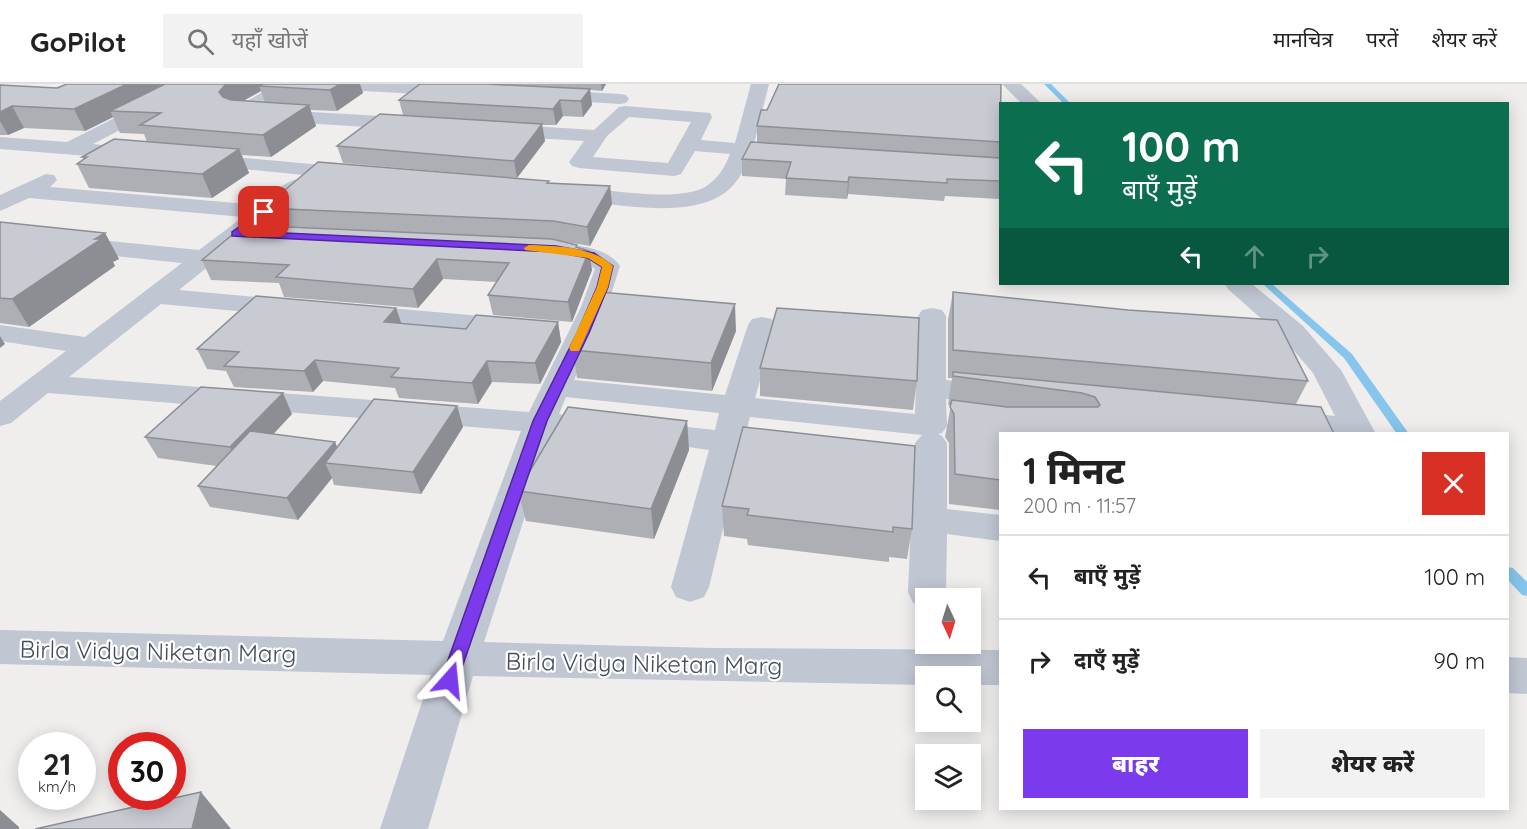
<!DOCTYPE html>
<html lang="hi">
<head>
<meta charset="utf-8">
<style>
	:root { --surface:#fff; --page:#f2f2f2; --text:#222; --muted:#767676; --line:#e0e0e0; --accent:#7c3aed }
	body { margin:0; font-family:Quicksand,"Noto Sans Devanagari",sans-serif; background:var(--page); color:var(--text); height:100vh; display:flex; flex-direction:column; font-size:22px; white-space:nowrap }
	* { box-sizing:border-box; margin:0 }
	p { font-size:20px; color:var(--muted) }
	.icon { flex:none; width:33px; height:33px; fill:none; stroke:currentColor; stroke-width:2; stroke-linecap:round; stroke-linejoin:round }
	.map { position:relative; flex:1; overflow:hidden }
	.panel { position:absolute; left:999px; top:348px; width:510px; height:378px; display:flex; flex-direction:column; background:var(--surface); border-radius:0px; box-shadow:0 3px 15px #0003 }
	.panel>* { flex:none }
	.hud { position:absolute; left:999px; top:18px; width:510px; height:183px; border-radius:0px; box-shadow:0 3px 15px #0003; background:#0b6e4f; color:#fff; overflow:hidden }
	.needle { width:39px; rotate:176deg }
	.fabs { position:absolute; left:915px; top:504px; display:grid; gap:12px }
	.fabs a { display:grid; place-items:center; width:66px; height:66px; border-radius:0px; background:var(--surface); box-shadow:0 3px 15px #0003; font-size:30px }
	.speed { position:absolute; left:18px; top:648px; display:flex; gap:12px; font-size:30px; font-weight:700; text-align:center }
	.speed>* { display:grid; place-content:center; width:78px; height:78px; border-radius:50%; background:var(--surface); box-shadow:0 3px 15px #0003; line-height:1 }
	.speed small { font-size:15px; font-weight:400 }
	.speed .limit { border:9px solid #d22; background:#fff; color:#111 }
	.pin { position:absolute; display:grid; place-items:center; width:51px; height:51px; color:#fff; margin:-26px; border-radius:12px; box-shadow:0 3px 9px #0006 }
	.me { position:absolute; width:66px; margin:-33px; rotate:18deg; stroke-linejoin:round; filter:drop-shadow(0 0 4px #0008) }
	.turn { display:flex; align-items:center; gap:21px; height:126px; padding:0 24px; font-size:27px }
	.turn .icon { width:78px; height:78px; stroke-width:2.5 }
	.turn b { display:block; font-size:42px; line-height:51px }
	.lanes { display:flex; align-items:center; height:57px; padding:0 24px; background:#0003; justify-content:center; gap:30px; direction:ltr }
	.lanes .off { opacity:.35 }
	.round { display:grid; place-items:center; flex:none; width:63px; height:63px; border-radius:0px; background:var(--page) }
	.summary { display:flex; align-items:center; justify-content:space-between; height:102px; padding:0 24px }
	h1 { font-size:36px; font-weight:800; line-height:45px }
	.cta { display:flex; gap:12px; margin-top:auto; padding:12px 24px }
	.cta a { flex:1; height:69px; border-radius:0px; background:var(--accent); color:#fff; font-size:24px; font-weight:800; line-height:69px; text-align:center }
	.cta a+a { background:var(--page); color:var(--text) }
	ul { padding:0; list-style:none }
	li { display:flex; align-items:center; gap:18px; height:84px; padding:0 24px; border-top:2px solid var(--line) }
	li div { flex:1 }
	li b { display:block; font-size:22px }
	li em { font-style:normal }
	header { display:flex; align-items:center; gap:36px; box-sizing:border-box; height:84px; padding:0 30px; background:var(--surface); border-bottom:2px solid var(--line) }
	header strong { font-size:28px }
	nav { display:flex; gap:33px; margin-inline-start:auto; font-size:21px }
	.search { width:420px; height:54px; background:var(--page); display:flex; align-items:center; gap:15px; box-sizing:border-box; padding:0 21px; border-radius:0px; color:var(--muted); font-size:22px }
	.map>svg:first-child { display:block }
</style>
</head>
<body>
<header>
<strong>GoPilot</strong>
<div class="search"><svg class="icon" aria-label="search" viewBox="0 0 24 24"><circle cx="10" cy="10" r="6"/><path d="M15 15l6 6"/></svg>यहाँ खोजें</div>
<nav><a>मानचित्र</a><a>परतें</a><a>शेयर करें</a></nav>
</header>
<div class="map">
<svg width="1527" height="745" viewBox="0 0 1527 745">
	<rect width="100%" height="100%" fill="#f0eded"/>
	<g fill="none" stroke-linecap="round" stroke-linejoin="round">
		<g fill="#86c6ec" fill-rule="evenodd">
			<path d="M1044,0H1051L1071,20H1064Z"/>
			<path d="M1263,200H1272L1352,270L1409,350H1397L1344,274Z"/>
			<path d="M1508,483L1513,484L1527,498V512L1522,511L1508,496Z"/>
		</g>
		<g fill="#c0c6d2" fill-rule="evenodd">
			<path d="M182,0H204L201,4L93,60L146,66L149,70L146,74L139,76L0,65V53L67,58Z"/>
			<path d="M277,0H299L260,25L415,34L422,36L424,40L422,44L415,46L239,35L233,33L230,29L233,25Z"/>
			<path d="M315,0H425L466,3L469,7L466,11L460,12L324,5L318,4Z"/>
			<path d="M751,0H769L754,60L799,65L802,69L799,73L792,75L750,72C744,87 735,104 720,112C681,135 610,119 567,115L559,113L556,108L559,103L567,101C600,105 677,119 705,103C718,95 725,83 730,70L695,67L681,90L674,92L579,84L572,82L569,78L584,57L499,52L492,50L489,46L492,42L499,40L594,46L619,23L625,22L710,29L712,33L701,56L735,59ZM629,33L691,38L668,79L593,73L607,52Z"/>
			<path d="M1002,0H1021L1042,20H1022Z"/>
			<path d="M548,6L620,10L626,11L629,15L626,19L620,20L542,15L539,11L542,7Z"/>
			<path d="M202,70L354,84L361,86L364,90L361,94L354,96L195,80L192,76L195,72Z"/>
			<path d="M46,90L54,91L57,96L50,103L259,121C273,110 289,91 308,95L311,100L179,206L291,216L300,218L304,224L300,230L291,232L161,220L69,293L529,328L581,223L595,185L584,178L538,170L535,165L538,160L547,158C570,161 606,161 620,182L607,223L574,296L725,311L748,241L752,235L762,233L772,235L776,241L755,314L915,330L918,232L922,226L932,224L942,226L946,232V296L1005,304L1009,310L1005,316L994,319L946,315L947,342L942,349L938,350L942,352L947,359V425L1000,431V457L947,450L946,508L943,514H926V522L913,519L908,508L913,390L857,382L852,374L857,366L869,363L914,368L915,359L922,351L750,333L746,349L794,357L798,364L794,371L782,375L741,370L709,503L704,513L690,518L676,513L671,503L709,366L632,355L627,348L632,341L643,338L715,346L719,329L566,313L559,330L573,333L578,340L573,347L562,350L552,349L484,558L713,564L1000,566V601H970V592H926V601L473,592L428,745H380L431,591L0,580V546L443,557L521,347L48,309L11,339L0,342V317L66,267L0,257V241L85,253L182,179L0,160V146L199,166L243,133L29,114L0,127V111Z"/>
			<path d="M1225,200H1252L1303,242L1341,286L1376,350H1311L1273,344L1268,337L1273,330L1284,327L1335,332L1313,289L1283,254L1228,205Z"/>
			<path d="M355,221L515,235L525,237L529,243L525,249L515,251L345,235L342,229L345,223Z"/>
			<path d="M1508,573L1527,574V610L1508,609Z"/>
		</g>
	</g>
	<g fill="#adafb5" fill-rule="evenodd">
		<path d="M67,0H360L363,9L337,27L310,26L316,42L271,73L242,71L249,89L212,114L89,104L77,80L83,75L82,73L147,58L144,50L120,49L113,33L85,47L24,44L8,51H0V1L57,4ZM261,7L265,18L243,17Z"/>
		<path d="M420,0H606L602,7L590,6L592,21L583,33L563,32L556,41H542L545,57L517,94L343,79L337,62L403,31L399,16Z"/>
		<path d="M1001,0L1000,115L945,112L944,117L848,110L847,115L785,111L786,95L742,92V75L757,58V42L767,26Z"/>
		<path d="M549,99L610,102L612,120L590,162L555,156L578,164L592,186L572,238L493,231L488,211L497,198L443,195L418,224L284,213L279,199L211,196L202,176L271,142L264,124Z"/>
		<path d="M0,138L105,149L119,175L113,178L115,182L29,243L0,239Z"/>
		<path d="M953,208L1308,297L1296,320L1000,350V426L949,420V359L945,353L951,321H948L952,294H948V236Z"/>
		<path d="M558,238L561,258L540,300L492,298L478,320L399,314L395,304L323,297L313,308L234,303L226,287L207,285L197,265L401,240L466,245Z"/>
		<path d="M736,247L712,307L577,294L573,266Z"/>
		<path d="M760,284L917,297L913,326L760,312Z"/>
		<path d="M457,322L463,343L421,410L334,401L332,394L298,436L210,423L198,402L217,382L158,374L145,353L292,330L273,350L335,358L337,364Z"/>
		<path d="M687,337L689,366L654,455L526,437L518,407Z"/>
		<path d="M722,422L912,445L907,475L889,473V478L748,461L747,455L724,452Z"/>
	</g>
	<g fill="#8d8e94">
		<path d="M127,0H178L110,27L113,33L85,47L74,25Z"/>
		<path d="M228,0H273L259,2L261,7L232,23L228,29L219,8L224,2Z"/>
		<path d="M340,0H360L363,9L337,27L330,6Z"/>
		<path d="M601,0H606L602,7Z"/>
		<path d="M590,5L592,21L583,33L581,17Z"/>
		<path d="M560,16L563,32L556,41L553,25Z"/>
		<path d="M309,21L316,42L271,73L263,51Z"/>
		<path d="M12,22L24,44L8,51L0,37V28Z"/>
		<path d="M542,40L545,57L517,94L514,77Z"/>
		<path d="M239,65L249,89L212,114L202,90Z"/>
		<path d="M849,93L848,110L847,115L848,98Z"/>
		<path d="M610,102L612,120L590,162L587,143Z"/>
		<path d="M105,149L119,175L113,178L115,182L29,243L12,215Z"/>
		<path d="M589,167L592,186L572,238L568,218Z"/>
		<path d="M437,175L443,195L418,224L413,205Z"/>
		<path d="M735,220L736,247L712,307L711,279Z"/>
		<path d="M396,224L403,244L384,238Z"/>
		<path d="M558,238L561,258L540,300L535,279Z"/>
		<path d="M0,252L5,260L0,264Z"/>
		<path d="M315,276L323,297L313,308L304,287Z"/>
		<path d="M487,277L492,298L478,320L472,299Z"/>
		<path d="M283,309L292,330L241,385L230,363Z"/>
		<path d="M457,322L463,343L421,410L413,388Z"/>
		<path d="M687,337L689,366L654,455L651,425Z"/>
		<path d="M335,358L344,380L325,379L332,394L298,436L287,414Z"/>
		<path d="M201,708L231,745H192Z"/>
		<path d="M0,726L19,743V745H0Z"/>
	</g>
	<g fill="#c9cbd3" stroke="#8d8e94" stroke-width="1.5">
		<path d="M67,0H127L74,25L12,22L0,28V1L57,4Z"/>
		<path d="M165,0H228L224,2L219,8L223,13L231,16L309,21L263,51L140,41L161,29L110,27Z"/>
		<path d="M263,0H340L330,6L259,2Z"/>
		<path d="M420,0H486L590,5L581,17L560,16L553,25L399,16Z"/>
		<path d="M779,0H1001L1000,58L757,42L761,26H767Z"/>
		<path d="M380,30L542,40L514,77L337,62Z"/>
		<path d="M114,55L239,65L202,90L77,80L87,73H82Z"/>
		<path d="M751,58L1000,74V97L947,95V99L849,93L848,98L786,94L791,78L742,75Z"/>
		<path d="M318,78L549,97L547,99L610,102L587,143L553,137L264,124Z"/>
		<path d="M0,138L105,149L95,155H101L12,215L0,214Z"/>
		<path d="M244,141L552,155L577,161L576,163L589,167L568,218L488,211L509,179L437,175L413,205L276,193L289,181L202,176Z"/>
		<path d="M600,208L735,220L711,279L573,266Z"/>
		<path d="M953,208L1128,226L1277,236L1308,297L953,266Z"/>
		<path d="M256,212L396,224L384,238L466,245L476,231L558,238L535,279L487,277L472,299L391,293L399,284L315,276L304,287L224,282L239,268L197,265Z"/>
		<path d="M777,224L919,234L917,297L760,284Z"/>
		<path d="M953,288L1321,323L1334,350H1000V396L955,390L954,330L950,323L952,316L1007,323H1098L1100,321L1095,313L1082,309L953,292Z"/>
		<path d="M201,303L283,309L230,363L145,353Z"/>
		<path d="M374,315L457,322L413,388L325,379Z"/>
		<path d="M568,323L687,337L651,425L518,407Z"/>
		<path d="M743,343L915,362L912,445L893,443V448L747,431L749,425L722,422Z"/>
		<path d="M250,347L335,358L287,414L198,402Z"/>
		<path d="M201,708L192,745H35Z"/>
	</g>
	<path fill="#7c3aed" stroke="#51269a" stroke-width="1.5" d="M264,125L269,128L267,130L245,147L556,162L594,169L613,182L608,203L589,249L547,337L456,601L450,603L444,601L441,596L533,337L577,249L597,203L602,183L588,174L556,168L232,152V148Z"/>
	<path fill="#f59e0b" d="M529,161C556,162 592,162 613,182L608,203L579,267H571L569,264L597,203L602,183L588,174L525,166L524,164Z"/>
	<g text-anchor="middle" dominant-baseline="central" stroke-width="4.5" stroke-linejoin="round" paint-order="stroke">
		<g font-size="24" fill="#454d5a" stroke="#fff">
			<text transform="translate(158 567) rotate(1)">Birla Vidya Niketan Marg</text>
			<text transform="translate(644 579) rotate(1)">Birla Vidya Niketan Marg</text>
		</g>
	</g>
</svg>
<div class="fabs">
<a><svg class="needle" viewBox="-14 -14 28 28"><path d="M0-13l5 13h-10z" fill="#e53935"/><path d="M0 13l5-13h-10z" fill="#767676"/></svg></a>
<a><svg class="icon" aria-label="search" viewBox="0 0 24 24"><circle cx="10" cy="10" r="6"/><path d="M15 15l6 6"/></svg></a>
<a><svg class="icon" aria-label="layers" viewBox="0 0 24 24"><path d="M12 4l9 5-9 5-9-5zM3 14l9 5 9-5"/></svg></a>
</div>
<div class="speed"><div>21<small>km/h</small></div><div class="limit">30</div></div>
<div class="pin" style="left:264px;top:128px;background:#d93025"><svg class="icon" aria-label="arrive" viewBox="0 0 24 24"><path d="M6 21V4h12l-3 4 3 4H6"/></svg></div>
<svg class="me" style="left:450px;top:596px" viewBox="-20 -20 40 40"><path d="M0-17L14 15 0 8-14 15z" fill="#7c3aed" stroke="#fff" stroke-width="4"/></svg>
<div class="hud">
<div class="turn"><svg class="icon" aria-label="left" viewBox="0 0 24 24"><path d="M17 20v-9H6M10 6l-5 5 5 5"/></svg><div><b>100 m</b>बाएँ मुड़ें</div></div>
<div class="lanes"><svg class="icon" aria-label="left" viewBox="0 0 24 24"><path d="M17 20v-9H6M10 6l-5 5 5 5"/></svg><svg class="icon off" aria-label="ahead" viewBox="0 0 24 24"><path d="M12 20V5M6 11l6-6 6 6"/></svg><svg class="icon off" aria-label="right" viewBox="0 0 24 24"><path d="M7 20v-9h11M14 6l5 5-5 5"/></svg></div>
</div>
<section class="panel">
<div class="summary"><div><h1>1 मिनट</h1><p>200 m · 11:57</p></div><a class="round" style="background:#d93025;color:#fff"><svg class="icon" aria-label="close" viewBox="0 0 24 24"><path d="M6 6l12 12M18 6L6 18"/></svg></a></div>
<ul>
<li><svg class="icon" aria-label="left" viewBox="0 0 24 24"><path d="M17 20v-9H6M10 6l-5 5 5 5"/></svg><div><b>बाएँ मुड़ें</b></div><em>100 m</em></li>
<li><svg class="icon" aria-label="right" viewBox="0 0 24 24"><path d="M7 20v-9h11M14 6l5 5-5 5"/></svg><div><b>दाएँ मुड़ें</b></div><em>90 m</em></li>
</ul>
<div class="cta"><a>बाहर</a><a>शेयर करें</a></div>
</section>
</div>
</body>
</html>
